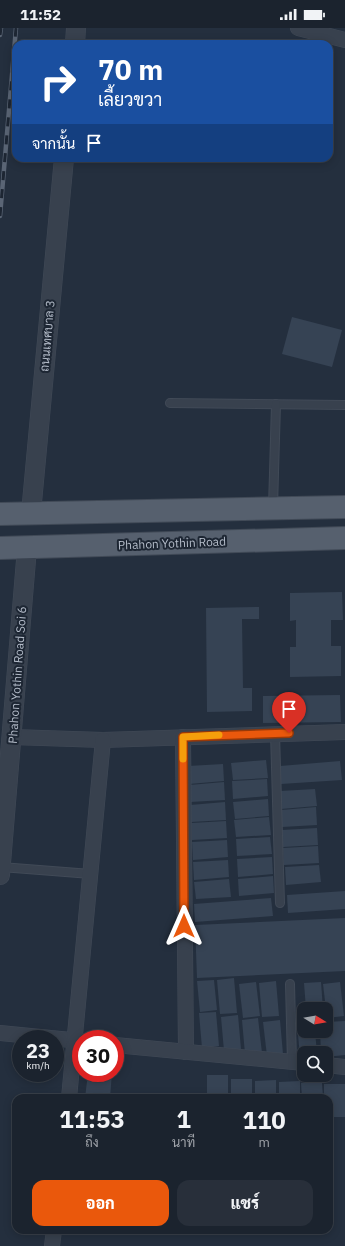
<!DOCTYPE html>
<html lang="th">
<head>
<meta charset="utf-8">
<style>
	:root { --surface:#1b232e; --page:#282f3a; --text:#f1f3f6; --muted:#a0a4aa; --line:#39404a; --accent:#ea580c }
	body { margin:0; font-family:"IBM Plex Sans",Sarabun,sans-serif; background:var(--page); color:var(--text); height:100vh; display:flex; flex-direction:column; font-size:15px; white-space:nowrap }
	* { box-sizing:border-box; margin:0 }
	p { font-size:13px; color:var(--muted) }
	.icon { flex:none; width:22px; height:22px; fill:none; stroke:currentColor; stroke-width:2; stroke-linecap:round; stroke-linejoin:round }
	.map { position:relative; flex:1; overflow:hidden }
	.sheet { position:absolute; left:12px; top:1066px; width:321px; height:140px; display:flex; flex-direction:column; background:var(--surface); border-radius:12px; box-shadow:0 2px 10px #0003,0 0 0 1px var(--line) }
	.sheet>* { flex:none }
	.guide { position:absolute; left:12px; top:12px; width:321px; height:122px; border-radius:12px; box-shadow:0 2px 10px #0003,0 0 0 1px var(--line); background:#1a4fa0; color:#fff; overflow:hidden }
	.needle { width:26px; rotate:101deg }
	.buttons { position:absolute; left:297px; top:974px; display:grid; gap:8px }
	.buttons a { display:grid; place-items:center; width:36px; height:36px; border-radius:8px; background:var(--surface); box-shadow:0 2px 10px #0003,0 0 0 1px var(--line); font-size:20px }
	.speed { position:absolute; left:12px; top:1002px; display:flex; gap:8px; font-size:20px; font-weight:700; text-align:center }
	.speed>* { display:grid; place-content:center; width:52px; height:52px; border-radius:50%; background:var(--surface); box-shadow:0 2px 10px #0003,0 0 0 1px var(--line); line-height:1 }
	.speed small { font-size:10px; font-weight:400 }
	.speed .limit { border:6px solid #d22; background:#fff; color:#111 }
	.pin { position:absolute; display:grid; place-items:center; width:34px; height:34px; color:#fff; margin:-41px -17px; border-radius:50% 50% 50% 0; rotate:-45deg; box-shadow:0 0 4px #0007 }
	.pin .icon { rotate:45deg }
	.me { position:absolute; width:44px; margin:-22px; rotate:0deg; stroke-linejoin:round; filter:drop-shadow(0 0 3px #0008) }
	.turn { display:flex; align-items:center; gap:14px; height:84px; padding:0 20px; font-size:18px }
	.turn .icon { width:52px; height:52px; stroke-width:2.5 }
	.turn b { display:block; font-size:28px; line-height:34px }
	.then { display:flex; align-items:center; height:38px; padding:0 20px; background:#0003; gap:8px; font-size:15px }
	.eta { display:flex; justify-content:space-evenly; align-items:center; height:68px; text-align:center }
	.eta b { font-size:24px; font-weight:800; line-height:28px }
	.primary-button { display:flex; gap:8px; margin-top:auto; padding:8px 20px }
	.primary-button a { flex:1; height:46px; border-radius:12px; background:var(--accent); color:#fff; font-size:16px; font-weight:800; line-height:46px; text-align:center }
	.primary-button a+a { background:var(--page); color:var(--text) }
	.status { display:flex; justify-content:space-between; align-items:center; height:28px; padding:0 20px; background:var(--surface); direction:ltr }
	.status svg { height:11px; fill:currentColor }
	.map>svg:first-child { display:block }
</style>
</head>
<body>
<div class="status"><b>11:52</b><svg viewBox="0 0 49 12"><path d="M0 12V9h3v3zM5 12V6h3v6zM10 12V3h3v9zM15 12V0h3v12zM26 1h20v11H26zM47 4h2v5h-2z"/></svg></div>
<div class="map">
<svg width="345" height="1218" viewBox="0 0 345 1218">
	<rect width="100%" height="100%" fill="#242f3e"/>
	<g fill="#364354">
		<path d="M292,289L342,302L332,339L282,326Z"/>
		<path d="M342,564L343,592H331V618H341V648L290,649V619H296V592L290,593V565Z"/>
		<path d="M259,579V591H242L243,660H252V683L207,684L206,580Z"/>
		<path d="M340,667L341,694L263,695V668Z"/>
		<path d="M266,732L268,750L233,752L231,735Z"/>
		<path d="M340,733L342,752L281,756L280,738Z"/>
		<path d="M223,736L224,753L189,756L188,738Z"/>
		<path d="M267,751L268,768L233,771L232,753Z"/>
		<path d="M224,754L225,772L190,774L189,757Z"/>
		<path d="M315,761L317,778L281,781L280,763Z"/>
		<path d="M268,771L269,788L235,791L233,774Z"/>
		<path d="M225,774L226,792L191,794L190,777Z"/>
		<path d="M316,779L317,797L282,799L281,782Z"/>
		<path d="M269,789L271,807L236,809L234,792Z"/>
		<path d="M226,793L227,810L192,812L191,795Z"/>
		<path d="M317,800L318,817L283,819L282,802Z"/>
		<path d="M270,809L272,826L237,828L236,811Z"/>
		<path d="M227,812L228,829L193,832L192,814Z"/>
		<path d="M318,818L319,835L284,837L283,820Z"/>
		<path d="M272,829L273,846L238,849L237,831Z"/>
		<path d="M228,832L229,849L194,852L193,834Z"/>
		<path d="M319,837L321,854L286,857L285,839Z"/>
		<path d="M273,848L274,865L239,868L238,851Z"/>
		<path d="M229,851L231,869L196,871L194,854Z"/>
		<path d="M345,863V881L288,885L287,867Z"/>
		<path d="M271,870L273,888L195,894L194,876Z"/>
		<path d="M345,890V943L197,950L195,897Z"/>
		<path d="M234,950L237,985L220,986L217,952Z"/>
		<path d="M214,952L217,982L200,984L197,953Z"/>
		<path d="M276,953L279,988L262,989L259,955Z"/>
		<path d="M256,954L260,988L243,990L239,956Z"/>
		<path d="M321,954L323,981H306L304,955Z"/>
		<path d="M340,954L344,988L327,990L323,956Z"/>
		<path d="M216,984L219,1018L202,1020L199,985Z"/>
		<path d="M238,987L241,1021L224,1023L221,989Z"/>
		<path d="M258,990L262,1025L245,1026L242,992Z"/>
		<path d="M280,992L283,1026L267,1028L263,994Z"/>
		<path d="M345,993V1027L326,1029V1025H321L320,1003H326V994Z"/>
		<path d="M304,994V1003H315L317,1025H304V1029H300L297,995Z"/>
		<path d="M88,1045H112L110,1070H85Z"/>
		<rect x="207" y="1047" width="21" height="23"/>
		<rect x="231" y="1051" width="21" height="19"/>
		<path d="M276,1052V1070H255V1053Z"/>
		<path d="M300,1053V1070H279V1054Z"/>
		<path d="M301,1055H322L323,1070H302Z"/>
		<path d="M324,1056H345V1089H329V1070H324Z"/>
	</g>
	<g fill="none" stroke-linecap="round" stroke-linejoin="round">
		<g stroke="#414a57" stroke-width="10">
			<g id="service">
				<path d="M170,375L345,377"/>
				<path d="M273,479L276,376"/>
				<path d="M275,705L280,875"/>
				<path d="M1,839L91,846"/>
				<path d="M290,956L292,1034"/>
			</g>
		</g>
		<g stroke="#414a57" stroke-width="16">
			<g id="minor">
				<path d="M298,0L345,12"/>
				<path d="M12,709L103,712L345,704"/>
				<path d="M183,709L186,1024"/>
				<path d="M0,1005L81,1013"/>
				<path d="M115,1017L304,1035"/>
				<path d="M326,1037L345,1039"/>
				<path d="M69,1070L103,712"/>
				<path d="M52,1218L54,1202"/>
			</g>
		</g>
		<g stroke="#414a57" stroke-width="20">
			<g id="tertiary">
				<path d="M75,16L76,0"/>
				<path d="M31,485L64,130"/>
				<path d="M0,847L27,520"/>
			</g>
		</g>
		<g stroke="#414a57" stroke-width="24">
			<g id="primary">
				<path d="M0,486L345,479"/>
				<path d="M0,520L345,510"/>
			</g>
		</g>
		<use href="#service" stroke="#38414e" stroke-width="8"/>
		<use href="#minor" stroke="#38414e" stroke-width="15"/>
		<use href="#tertiary" stroke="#38414e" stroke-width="19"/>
		<use href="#primary" stroke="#56606e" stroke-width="22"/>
		<g stroke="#5a6575" stroke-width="4.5">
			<g id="rail">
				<path d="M0,7L1,0"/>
				<path d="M0,188L16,0"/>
			</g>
		</g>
		<use href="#rail" stroke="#1d2633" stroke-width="3" stroke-dasharray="9" stroke-linecap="butt"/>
	</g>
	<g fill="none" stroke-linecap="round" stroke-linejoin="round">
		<g stroke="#983908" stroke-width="10">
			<path id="route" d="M184,898L183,709L289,705"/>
		</g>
		<use href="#route" stroke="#ea580c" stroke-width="7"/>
		<path stroke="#f59e0b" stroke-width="7" d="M183,731V709L219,707"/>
	</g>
	<g text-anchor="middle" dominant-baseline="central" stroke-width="4" stroke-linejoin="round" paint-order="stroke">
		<g font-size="12" fill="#b4bcc9" stroke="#1d2633">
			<text transform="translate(47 308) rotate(-85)">ถนนเทศบาล 3</text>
			<text transform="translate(172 515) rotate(-2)">Phahon Yothin Road</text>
			<text transform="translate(17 647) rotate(-86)">Phahon Yothin Road Soi 6</text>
		</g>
	</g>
</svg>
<div class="buttons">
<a><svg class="needle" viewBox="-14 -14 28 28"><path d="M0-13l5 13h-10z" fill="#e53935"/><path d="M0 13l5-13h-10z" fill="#a0a4aa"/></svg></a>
<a><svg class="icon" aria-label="search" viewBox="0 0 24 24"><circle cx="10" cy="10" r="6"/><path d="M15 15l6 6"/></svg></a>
</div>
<div class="speed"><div>23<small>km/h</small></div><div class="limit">30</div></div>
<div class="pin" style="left:289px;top:705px;background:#d93025"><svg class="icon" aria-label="arrive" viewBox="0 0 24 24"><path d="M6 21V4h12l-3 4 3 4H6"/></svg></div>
<svg class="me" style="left:184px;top:898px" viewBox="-20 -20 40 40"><path d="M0-17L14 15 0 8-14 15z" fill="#ea580c" stroke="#fff" stroke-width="4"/></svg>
<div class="guide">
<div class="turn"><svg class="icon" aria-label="right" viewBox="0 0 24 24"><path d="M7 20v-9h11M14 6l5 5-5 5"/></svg><div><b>70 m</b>เลี้ยวขวา</div></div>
<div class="then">จากนั้น<svg class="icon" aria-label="arrive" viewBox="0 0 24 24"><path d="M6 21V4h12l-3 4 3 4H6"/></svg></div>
</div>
<section class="sheet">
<div class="eta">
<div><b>11:53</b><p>ถึง</p></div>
<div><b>1</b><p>นาที</p></div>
<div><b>110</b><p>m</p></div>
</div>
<div class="primary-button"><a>ออก</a><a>แชร์</a></div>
</section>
</div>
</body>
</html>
